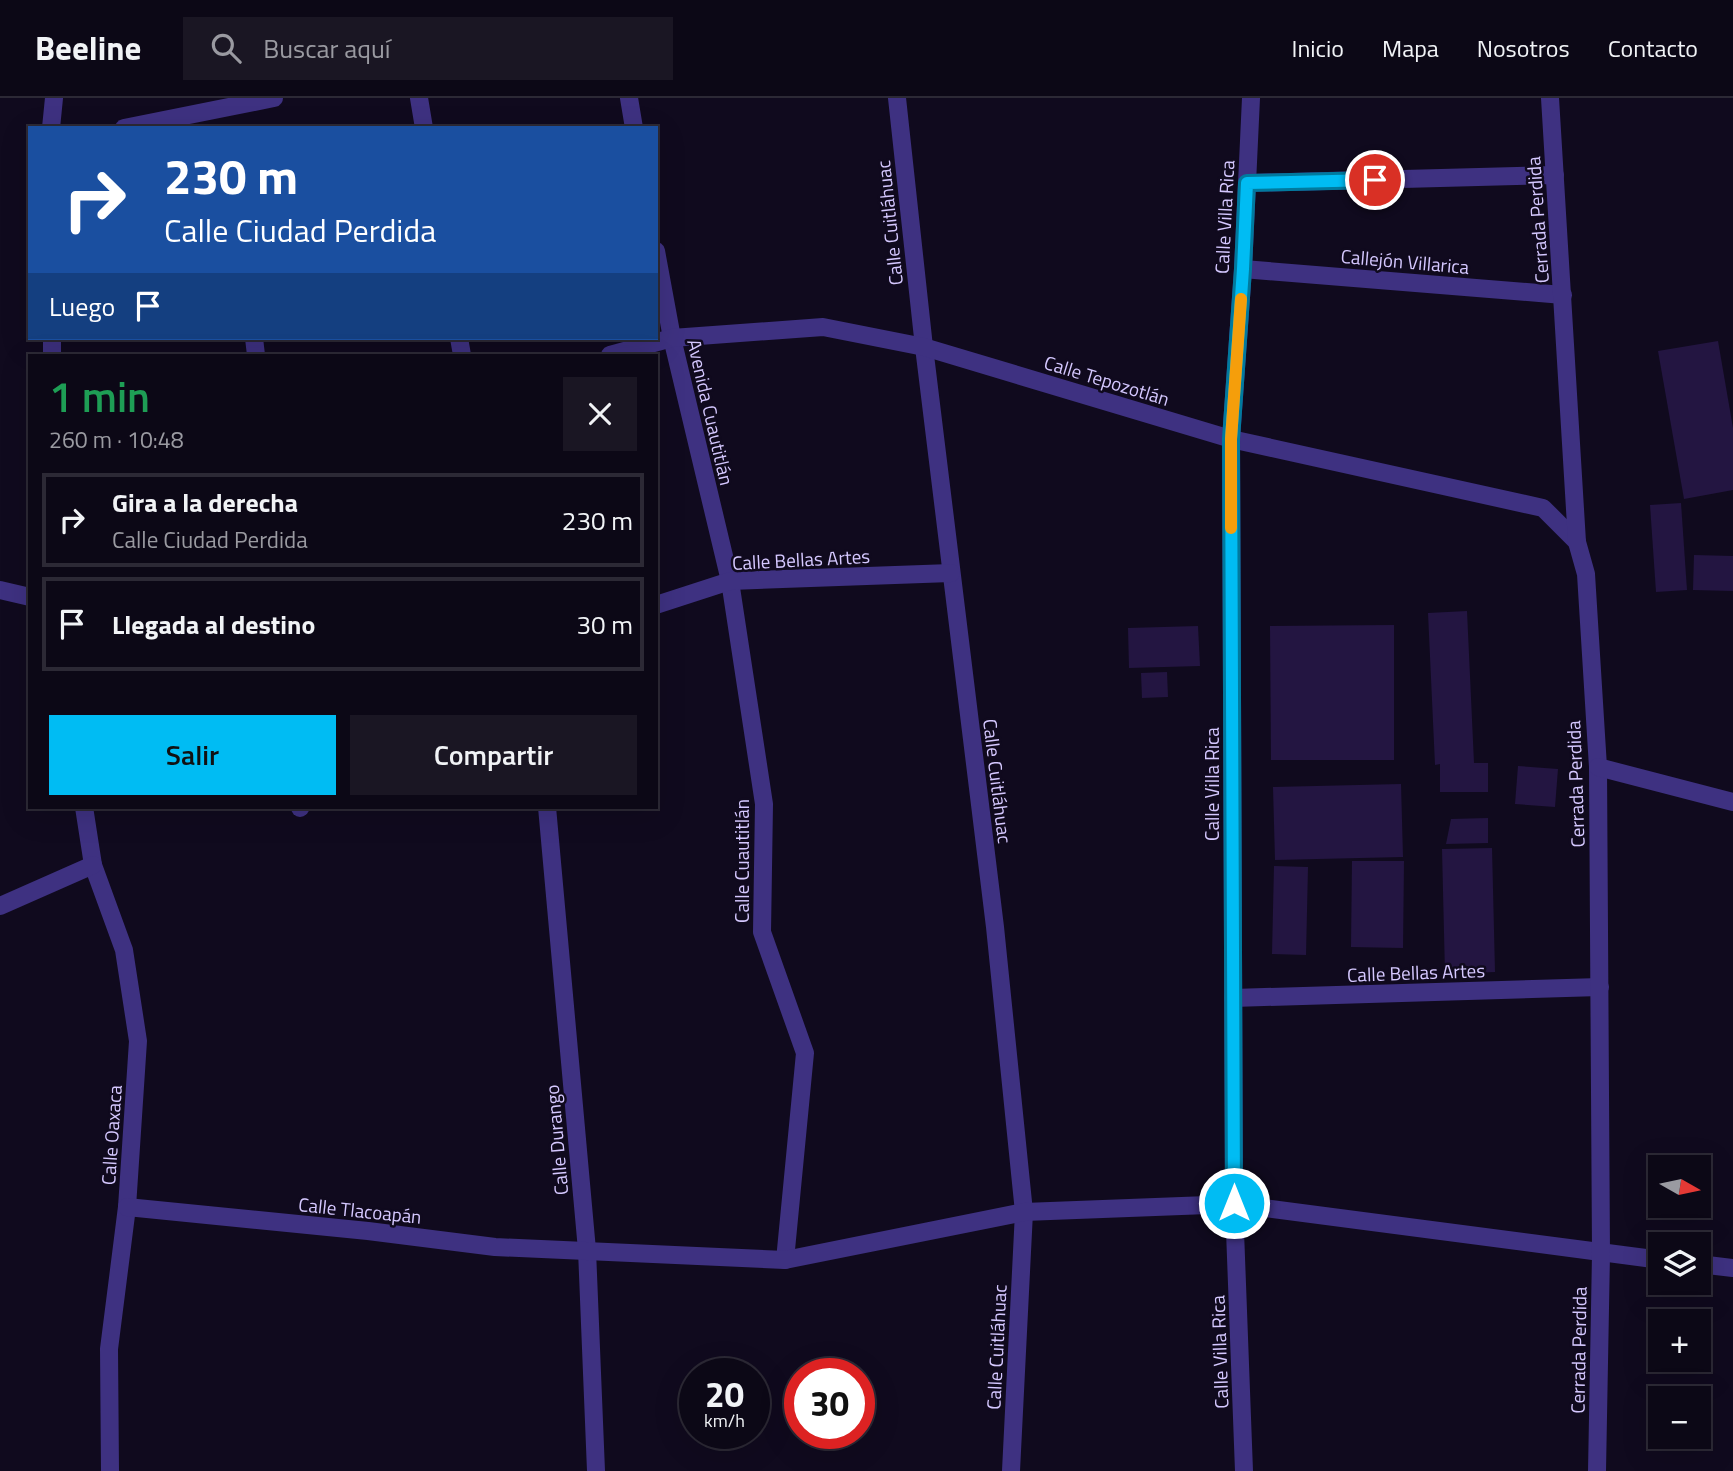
<!DOCTYPE html>
<html lang="es">
<head>
<meta charset="utf-8">
<style>
	:root { --surface:#0c0816; --page:#1a1623; --text:#f1f3f6; --muted:#9a9aa1; --line:#2c2935; --accent:#00bcf3 }
	body { margin:0; font-family:"Titillium Web",sans-serif; background:var(--page); color:var(--text); height:100vh; display:flex; flex-direction:column; font-size:26px; white-space:nowrap }
	* { box-sizing:border-box; margin:0 }
	p { font-size:23px; color:var(--muted) }
	.icon { flex:none; width:38px; height:38px; fill:none; stroke:currentColor; stroke-width:2; stroke-linecap:round; stroke-linejoin:round }
	.map { position:relative; flex:1; overflow:hidden }
	.details { position:absolute; left:28px; top:256px; width:630px; height:455px; display:flex; flex-direction:column; background:var(--surface); border-radius:0px; box-shadow:0 7px 28px #0002,0 0 0 2px var(--line) }
	.details>* { flex:none }
	.top-card { position:absolute; left:28px; top:28px; width:630px; height:214px; border-radius:0px; box-shadow:0 7px 28px #0002,0 0 0 2px var(--line); background:#1a4fa0; color:#fff; overflow:hidden }
	.needle { width:46px; rotate:99deg }
	.fabs { position:absolute; left:1648px; top:1057px; display:grid; gap:14px }
	.fabs a { display:grid; place-items:center; width:63px; height:63px; border-radius:0px; background:var(--surface); box-shadow:0 7px 28px #0002,0 0 0 2px var(--line); font-size:35px }
	.speed { position:absolute; left:679px; top:1260px; display:flex; gap:14px; font-size:35px; font-weight:700; text-align:center }
	.speed>* { display:grid; place-content:center; width:91px; height:91px; border-radius:50%; background:var(--surface); box-shadow:0 7px 28px #0002,0 0 0 2px var(--line); line-height:1 }
	.speed small { font-size:18px; font-weight:400 }
	.speed .limit { border:10px solid #d22; background:#fff; color:#111 }
	.pin { position:absolute; display:grid; place-items:center; width:60px; height:60px; color:#fff; margin:-30px; border:4px solid #fff; border-radius:50%; box-shadow:0 2px 7px #0007 }
	.me { position:absolute; width:77px; margin:-38px; rotate:0deg; stroke-linejoin:round; filter:drop-shadow(0 0 5px #0008) }
	.turn { display:flex; align-items:center; gap:24px; height:147px; padding:0 21px; font-size:32px }
	.turn .icon { width:91px; height:91px; stroke-width:2.5 }
	.turn b { display:block; font-size:49px; line-height:60px }
	.then { display:flex; align-items:center; height:66px; padding:0 21px; background:#0003; gap:14px; font-size:26px }
	.round { display:grid; place-items:center; flex:none; width:74px; height:74px; border-radius:0px; background:var(--page) }
	.headline { display:flex; align-items:center; justify-content:space-between; height:119px; padding:0 21px }
	h1 { font-size:42px; font-weight:600; line-height:52px; color:#1e9e55 }
	.primary-button { display:flex; gap:14px; margin-top:auto; padding:14px 21px }
	.primary-button a { flex:1; height:80px; border-radius:0px; background:var(--accent); color:#111; font-size:28px; font-weight:600; line-height:80px; text-align:center }
	.primary-button a+a { background:var(--page); color:var(--text) }
	ul { padding:0; list-style:none }
	li { display:flex; align-items:center; gap:21px; height:94px; margin:0 14px 10px; padding:0 7px; border:4px solid var(--line); border-radius:0px }
	li div { flex:1 }
	li b { display:block; font-size:26px }
	li em { font-style:normal }
	header { display:flex; align-items:center; gap:42px; box-sizing:border-box; height:98px; padding:0 35px; background:var(--surface); border-bottom:2px solid var(--line) }
	header strong { font-size:33px }
	nav { display:flex; gap:38px; margin-inline-start:auto; font-size:24px }
	.search { width:490px; height:63px; background:var(--page); display:flex; align-items:center; gap:18px; box-sizing:border-box; padding:0 24px; border-radius:0px; color:var(--muted); font-size:26px }
	.map>svg:first-child { display:block }
</style>
</head>
<body>
<header>
<strong>Beeline</strong>
<div class="search"><svg class="icon" aria-label="search" viewBox="0 0 24 24"><circle cx="10" cy="10" r="6"/><path d="M15 15l6 6"/></svg>Buscar aquí</div>
<nav><a>Inicio</a><a>Mapa</a><a>Nosotros</a><a>Contacto</a></nav>
</header>
<div class="map">
<svg width="1733" height="1373" viewBox="0 0 1733 1373">
	<rect width="100%" height="100%" fill="#100a1e"/>
	<g fill="#231541">
		<path d="M1718,243L1733,330V392L1684,401L1658,253Z"/>
		<path d="M1681,405L1687,492L1656,494L1650,407Z"/>
		<path d="M1694,457L1733,458V493L1693,492Z"/>
		<path d="M1467,513L1474,665H1488V694H1440V666L1435,667L1428,515Z"/>
		<path d="M1394,527V662H1271L1270,528Z"/>
		<path d="M1198,528L1200,568L1129,570L1128,530Z"/>
		<path d="M1167,574L1168,599L1142,600L1141,575Z"/>
		<path d="M1518,668L1558,671L1555,709L1515,706Z"/>
		<path d="M1401,686L1403,759L1275,762L1273,689Z"/>
		<path d="M1488,720V745L1446,746L1451,721Z"/>
		<path d="M1492,750L1495,874L1445,876L1442,751Z"/>
		<path d="M1352,763H1404L1403,850L1351,849Z"/>
		<path d="M1274,768L1308,769L1306,857L1272,856Z"/>
	</g>
	<g fill="none" stroke-linecap="round" stroke-linejoin="round">
		<g stroke="#3e3181" stroke-width="18">
			<path d="M419,0L424,30"/>
			<path d="M629,0L634,30"/>
			<path d="M897,0L924,249L995,829L1024,1114L1011,1373"/>
			<path d="M51,30L54,0"/>
			<path d="M124,30L274,0"/>
			<path d="M1247,85L1555,77"/>
			<path d="M656,153L672,240L730,483L764,706L762,834L805,955L785,1162"/>
			<path d="M1243,171L1563,197"/>
			<path d="M52,240V257"/>
			<path d="M254,240L256,257"/>
			<path d="M459,240L462,257"/>
			<path d="M610,257L672,240L823,229L924,249L1231,341L1543,410L1577,444"/>
			<path d="M0,492L30,499"/>
			<path d="M656,507L730,483L951,475"/>
			<path d="M84,709L93,767L124,852L138,943L127,1109L109,1251L110,1373"/>
			<path d="M547,709L587,1152L596,1373"/>
			<path d="M300,710L301,709"/>
			<path d="M0,808L93,767"/>
			<path d="M1233,900L1600,889"/>
			<path d="M127,1109L368,1133L495,1149L785,1162L1024,1114L1234,1106L1661,1162"/>
			<path d="M1699,1166L1733,1170"/>
			<path d="M1244,1373L1234,1106L1231,341L1243,171L1251,0"/>
		</g>
		<g stroke="#3e3181" stroke-width="18">
			<path d="M1550,0L1577,444L1586,476L1598,669L1601,1156L1597,1373"/>
			<path d="M1598,669L1733,704"/>
		</g>
	</g>
	<g fill="none" stroke-linecap="round" stroke-linejoin="round">
		<g stroke="#007a9e" stroke-width="18">
			<path id="route" d="M1234,1105L1231,341L1243,171L1247,85L1375,82"/>
		</g>
		<use href="#route" stroke="#00bcf3" stroke-width="12"/>
		<path stroke="#f59e0b" stroke-width="12" d="M1231,430V341L1241,201"/>
	</g>
	<g text-anchor="middle" dominant-baseline="central" stroke-width="5" stroke-linejoin="round" paint-order="stroke">
		<g font-size="19" fill="#d5c8ff" stroke="#100a1e">
			<text transform="translate(1224 119) rotate(-87)">Calle Villa Rica</text>
			<text transform="translate(1537 122) rotate(-94)">Cerrada Perdida</text>
			<text transform="translate(889 125) rotate(-96)">Calle Cuitláhuac</text>
			<text transform="translate(1405 163) rotate(5)">Callejón Villarica</text>
			<text transform="translate(1107 282) rotate(17)">Calle Tepozotlán</text>
			<text transform="translate(711 314) rotate(77)">Avenida Cuautitlán</text>
			<text transform="translate(801 461) rotate(-3)">Calle Bellas Artes</text>
			<text transform="translate(998 683) rotate(83)">Calle Cuitláhuac</text>
			<text transform="translate(1211 686) rotate(-90)">Calle Villa Rica</text>
			<text transform="translate(1575 686) rotate(-92)">Cerrada Perdida</text>
			<text transform="translate(741 763) rotate(-90)">Calle Cuautitlán</text>
			<text transform="translate(1416 874) rotate(-2)">Calle Bellas Artes</text>
			<text transform="translate(111 1037) rotate(-86)">Calle Oaxaca</text>
			<text transform="translate(556 1042) rotate(-95)">Calle Durango</text>
			<text transform="translate(360 1112) rotate(6)">Calle Tlacoapán</text>
			<text transform="translate(996 1249) rotate(-87)">Calle Cuitláhuac</text>
			<text transform="translate(1578 1252) rotate(-89)">Cerrada Perdida</text>
			<text transform="translate(1219 1254) rotate(-92)">Calle Villa Rica</text>
		</g>
	</g>
</svg>
<div class="fabs">
<a><svg class="needle" viewBox="-14 -14 28 28"><path d="M0-13l5 13h-10z" fill="#e53935"/><path d="M0 13l5-13h-10z" fill="#9a9aa1"/></svg></a>
<a><svg class="icon" aria-label="layers" viewBox="0 0 24 24"><path d="M12 4l9 5-9 5-9-5zM3 14l9 5 9-5"/></svg></a>
<a>+</a>
<a>−</a>
</div>
<div class="speed"><div>20<small>km/h</small></div><div class="limit">30</div></div>
<div class="pin" style="left:1375px;top:82px;background:#d93025"><svg class="icon" aria-label="arrive" viewBox="0 0 24 24"><path d="M6 21V4h12l-3 4 3 4H6"/></svg></div>
<svg class="me" style="left:1234px;top:1105px" viewBox="-20 -20 40 40"><circle r="17" fill="#00bcf3" stroke="#fff" stroke-width="3"/><path d="M0-11L8 9 0 5-8 9z" fill="#fff"/></svg>
<div class="top-card">
<div class="turn"><svg class="icon" aria-label="right" viewBox="0 0 24 24"><path d="M7 20v-9h11M14 6l5 5-5 5"/></svg><div><b>230 m</b>Calle Ciudad Perdida</div></div>
<div class="then">Luego<svg class="icon" aria-label="arrive" viewBox="0 0 24 24"><path d="M6 21V4h12l-3 4 3 4H6"/></svg></div>
</div>
<section class="details">
<div class="headline"><div><h1>1 min</h1><p>260 m · 10:48</p></div><a class="round"><svg class="icon" aria-label="close" viewBox="0 0 24 24"><path d="M6 6l12 12M18 6L6 18"/></svg></a></div>
<ul>
<li><svg class="icon" aria-label="right" viewBox="0 0 24 24"><path d="M7 20v-9h11M14 6l5 5-5 5"/></svg><div><b>Gira a la derecha</b><p>Calle Ciudad Perdida</p></div><em>230 m</em></li>
<li><svg class="icon" aria-label="arrive" viewBox="0 0 24 24"><path d="M6 21V4h12l-3 4 3 4H6"/></svg><div><b>Llegada al destino</b></div><em>30 m</em></li>
</ul>
<div class="primary-button"><a>Salir</a><a>Compartir</a></div>
</section>
</div>
</body>
</html>
